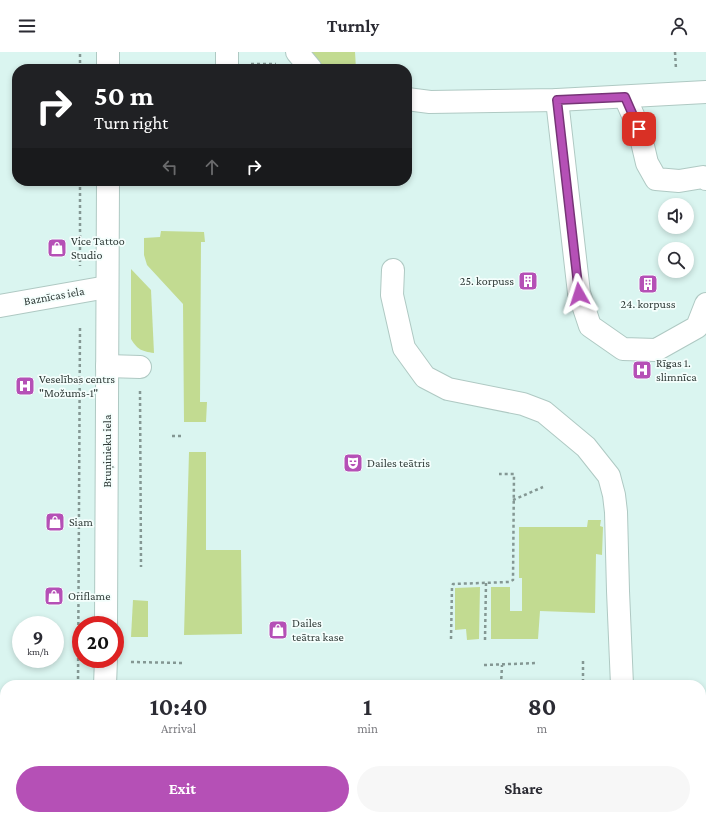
<!DOCTYPE html>
<html lang="en">
<head>
<meta charset="utf-8">
<style>
	:root { --surface:#fff; --page:#f7f7f7; --text:#2b2b33; --muted:#7c7c81; --accent:#b550b6 }
	body { margin:0; font-family:"Crimson Pro",serif; background:var(--page); color:var(--text); height:100vh; display:flex; flex-direction:column; font-size:15px; white-space:nowrap }
	* { box-sizing:border-box; margin:0 }
	p { font-size:13px; color:var(--muted) }
	.icon { flex:none; width:22px; height:22px; fill:none; stroke:currentColor; stroke-width:2; stroke-linecap:round; stroke-linejoin:round }
	.map { position:relative; flex:1; overflow:hidden }
	.sheet { position:absolute; left:0px; top:628px; width:706px; height:140px; display:flex; flex-direction:column; background:var(--surface); border-radius:16px 16px 0 0; box-shadow:0 2px 6px #0003 }
	.sheet>* { flex:none }
	.banner { position:absolute; left:12px; top:12px; width:400px; height:122px; border-radius:16px; box-shadow:0 2px 6px #0003; background:#202124; color:#fff; overflow:hidden }
	.fabs { position:absolute; left:658px; top:146px; display:grid; gap:8px }
	.fabs a { display:grid; place-items:center; width:36px; height:36px; border-radius:50%; background:var(--surface); box-shadow:0 2px 6px #0003; font-size:20px }
	.speed { position:absolute; left:12px; top:564px; display:flex; gap:8px; font-size:20px; font-weight:700; text-align:center }
	.speed>* { display:grid; place-content:center; width:52px; height:52px; border-radius:50%; background:var(--surface); box-shadow:0 2px 6px #0003; line-height:1 }
	.speed small { font-size:10px; font-weight:400 }
	.speed .limit { border:6px solid #d22; background:#fff; color:#111 }
	.pin { position:absolute; display:grid; place-items:center; width:34px; height:34px; color:#fff; margin:-17px; border-radius:8px; box-shadow:0 2px 6px #0006 }
	.me { position:absolute; width:44px; margin:-22px; rotate:354deg; stroke-linejoin:round; filter:drop-shadow(0 0 3px #0008) }
	.turn { display:flex; align-items:center; gap:14px; height:84px; padding:0 16px; font-size:18px }
	.turn .icon { width:52px; height:52px; stroke-width:2.5 }
	.turn b { display:block; font-size:28px; line-height:34px }
	.lanes { display:flex; align-items:center; height:38px; padding:0 16px; background:#0003; justify-content:center; gap:20px; direction:ltr }
	.lanes .off { opacity:.35 }
	.eta { display:flex; justify-content:space-evenly; align-items:center; height:68px; text-align:center }
	.eta b { font-size:24px; font-weight:700; line-height:28px }
	.cta { display:flex; gap:8px; margin-top:auto; padding:8px 16px }
	.cta a { flex:1; height:46px; border-radius:24px; background:var(--accent); color:#fff; font-size:16px; font-weight:700; line-height:46px; text-align:center }
	.cta a+a { background:var(--page); color:var(--text) }
	header { display:flex; justify-content:space-between; align-items:center; height:52px; padding:0 16px; background:var(--surface); font-size:18px; font-weight:700 }
	.map>svg:first-child { display:block }
</style>
</head>
<body>
<header><svg class="icon" aria-label="menu" viewBox="0 0 24 24"><path d="M4 6h16M4 12h16M4 18h16"/></svg>Turnly<svg class="icon" aria-label="person" viewBox="0 0 24 24"><circle cx="12" cy="8" r="4"/><path d="M4 21q1-7 8-7t8 7"/></svg></header>
<div class="map">
<svg width="706" height="768" viewBox="0 0 706 768">
	<rect width="100%" height="100%" fill="#daf5f0"/>
	<g fill="#c2db91">
		<path d="M311,0H355L356,17H322Z"/>
		<path d="M161,179L204,180L205,190H201L200,350H207L206,370H184L183,252L147,213L144,203V186L160,185Z"/>
		<path d="M131,217L151,238L154,301C141,299 138,298 131,287Z"/>
		<path d="M189,400H206V498H241L242,582L184,583Z"/>
		<path d="M588,468H601L600,474L603,475L602,503L596,502L595,561L540,559L538,587H491V535H510V559H522V526H519V475H587Z"/>
		<path d="M480,535L479,587L467,588L466,577L455,578V536Z"/>
		<path d="M133,548L148,549V585H131Z"/>
		<path d="M706,728V768H691L690,763H701V734Z"/>
		<path d="M432,763H560V768H431Z"/>
	</g>
	<g fill="none" stroke-linecap="round" stroke-linejoin="round">
		<g stroke="#afc9c3" stroke-width="24">
			<g id="minor">
				<path d="M108,0V17"/>
				<path d="M227,0V12"/>
				<path d="M297,0L311,17"/>
				<path d="M625,45L639,77L647,111L656,127L679,129L703,125L706,127"/>
				<path d="M407,47L430,50L557,48L706,40"/>
				<path d="M557,48L579,241L590,274L623,297L656,298L697,275L706,252"/>
				<path d="M393,218L392,243L404,296L425,325L448,337L523,352L544,360L586,395L609,424L614,443L616,460L618,539L622,633"/>
				<path d="M0,254L107,235"/>
				<path d="M107,314L140,315"/>
				<path d="M106,573L108,129"/>
				<path d="M105,633L106,607"/>
				<path d="M701,663L706,662"/>
				<path d="M107,763L108,768"/>
			</g>
		</g>
		<g stroke="#afc9c3" stroke-width="24">
			<g id="highway">
				<path d="M0,740H5"/>
				<path d="M124,763L145,768"/>
			</g>
		</g>
		<g stroke="#849793" stroke-width="2.5" stroke-dasharray="3 3" stroke-linecap="butt">
			<path d="M675,0L676,17"/>
			<path d="M251,12H276"/>
			<path d="M80,17V0"/>
			<path d="M80,129V214"/>
			<path d="M140,339L141,515"/>
			<path d="M172,384H183"/>
			<path d="M513,448L543,435"/>
			<path d="M451,587L452,535L453,532L509,530L513,528L514,422H499"/>
			<path d="M485,588L486,531"/>
			<path d="M583,609V633"/>
			<path d="M131,610L184,611"/>
			<path d="M484,613L538,611"/>
			<path d="M78,633L80,275"/>
			<path d="M501,633L502,613"/>
			<path d="M701,740L706,747"/>
			<path d="M375,768L382,763"/>
			<path d="M659,768L660,763"/>
		</g>
		<use href="#minor" stroke="#fff" stroke-width="22"/>
		<use href="#highway" stroke="#fff" stroke-width="22"/>
	</g>
	<g fill="none" stroke-linecap="round" stroke-linejoin="round">
		<g stroke="#763476" stroke-width="10">
			<path id="route" d="M579,242L557,48L625,45L639,77"/>
		</g>
		<use href="#route" stroke="#b550b6" stroke-width="7"/>
	</g>
	<defs>
		<g id="shop-square" transform="scale(1)"><rect x="-9" y="-9" width="18" height="18" rx="4" fill="#b550b6" stroke="#f4fefc"/><path d="M-5-2.5h2.3a2.7 3.5 0 0 1 5.4 0H5L5.5 6h-11ZM-1.5-2.5h3a1.5 2.3 0 0 0-3 0Z" fill="#fff"/></g>
		<g id="building-square" transform="scale(1)"><rect x="-9" y="-9" width="18" height="18" rx="4" fill="#b550b6" stroke="#f4fefc"/><path d="M-4-6H4V6H1V3H-1V6H-4ZM-2.5-4.3h1.7v1.8h-1.7ZM.8-4.3h1.7v1.8H.8ZM-2.5-1h1.7V.8h-1.7ZM.8-1h1.7V.8H.8Z" fill="#fff"/></g>
		<g id="hospital-square" transform="scale(1)"><rect x="-9" y="-9" width="18" height="18" rx="4" fill="#b550b6" stroke="#f4fefc"/><path d="M-5-5h3v3.5h4V-5h3V5h-3V1.5h-4V5h-3Z" fill="#fff"/></g>
		<g id="theatre-square" transform="scale(1)"><rect x="-9" y="-9" width="18" height="18" rx="4" fill="#b550b6" stroke="#f4fefc"/><path d="M-5-5.5Q0-4 5-5.5V0Q5 5 0 6Q-5 5-5 0ZM-3.3-2.5H-1v1.5H-3.3ZM1-2.5H3.3v1.5H1ZM-2.8 1Q0 5.5 2.8 1Z" fill="#fff"/></g>
	</defs>
	<g fill-rule="evenodd">
		<use href="#shop-square" x="57" y="196"/>
		<use href="#building-square" x="528" y="229"/>
		<use href="#building-square" x="648" y="232"/>
		<use href="#hospital-square" x="642" y="318"/>
		<use href="#hospital-square" x="25" y="334"/>
		<use href="#theatre-square" x="353" y="411"/>
		<use href="#shop-square" x="55" y="470"/>
		<use href="#shop-square" x="54" y="544"/>
		<use href="#shop-square" x="278" y="578"/>
	</g>
	<g text-anchor="middle" dominant-baseline="central" stroke-width="3.5" stroke-linejoin="round" paint-order="stroke">
		<g font-size="12" fill="#313c39" stroke="#f4fefc" text-anchor="start">
			<text x="71" y="189">Vice Tattoo<tspan x="71" dy="14">Studio</tspan></text>
			<text x="514" y="229" text-anchor="end">25. korpuss</text>
			<text x="648" y="252" text-anchor="middle">24. korpuss</text>
			<text x="656" y="311">Rīgas 1.<tspan x="656" dy="14">slimnīca</tspan></text>
			<text x="39" y="327">Veselības centrs<tspan x="39" dy="14">"Možums-1"</tspan></text>
			<text x="367" y="411">Dailes teātris</text>
			<text x="69" y="470">Siam</text>
			<text x="68" y="544">Oriflame</text>
			<text x="292" y="571">Dailes<tspan x="292" dy="14">teātra kase</tspan></text>
		</g>
		<g font-size="12" fill="#313c39" stroke="#f4fefc">
			<text transform="translate(54 244) rotate(-10)">Baznīcas iela</text>
			<text transform="translate(107 399) rotate(-90)">Bruņinieku iela</text>
		</g>
	</g>
</svg>
<div class="fabs">
<a><svg class="icon" aria-label="sound" viewBox="0 0 24 24"><path d="M4 9h4l5-4v14l-5-4H4zM17 9q2 3 0 6"/></svg></a>
<a><svg class="icon" aria-label="search" viewBox="0 0 24 24"><circle cx="10" cy="10" r="6"/><path d="M15 15l6 6"/></svg></a>
</div>
<div class="speed"><div>9<small>km/h</small></div><div class="limit">20</div></div>
<div class="pin" style="left:639px;top:77px;background:#d93025"><svg class="icon" aria-label="arrive" viewBox="0 0 24 24"><path d="M6 21V4h12l-3 4 3 4H6"/></svg></div>
<svg class="me" style="left:579px;top:242px" viewBox="-20 -20 40 40"><path d="M0-17L14 15 0 8-14 15z" fill="#b550b6" stroke="#fff" stroke-width="4"/></svg>
<div class="banner">
<div class="turn"><svg class="icon" aria-label="right" viewBox="0 0 24 24"><path d="M7 20v-9h11M14 6l5 5-5 5"/></svg><div><b>50 m</b>Turn right</div></div>
<div class="lanes"><svg class="icon off" aria-label="left" viewBox="0 0 24 24"><path d="M17 20v-9H6M10 6l-5 5 5 5"/></svg><svg class="icon off" aria-label="ahead" viewBox="0 0 24 24"><path d="M12 20V5M6 11l6-6 6 6"/></svg><svg class="icon" aria-label="right" viewBox="0 0 24 24"><path d="M7 20v-9h11M14 6l5 5-5 5"/></svg></div>
</div>
<section class="sheet">
<div class="eta">
<div><b>10:40</b><p>Arrival</p></div>
<div><b>1</b><p>min</p></div>
<div><b>80</b><p>m</p></div>
</div>
<div class="cta"><a>Exit</a><a>Share</a></div>
</section>
</div>
</body>
</html>
